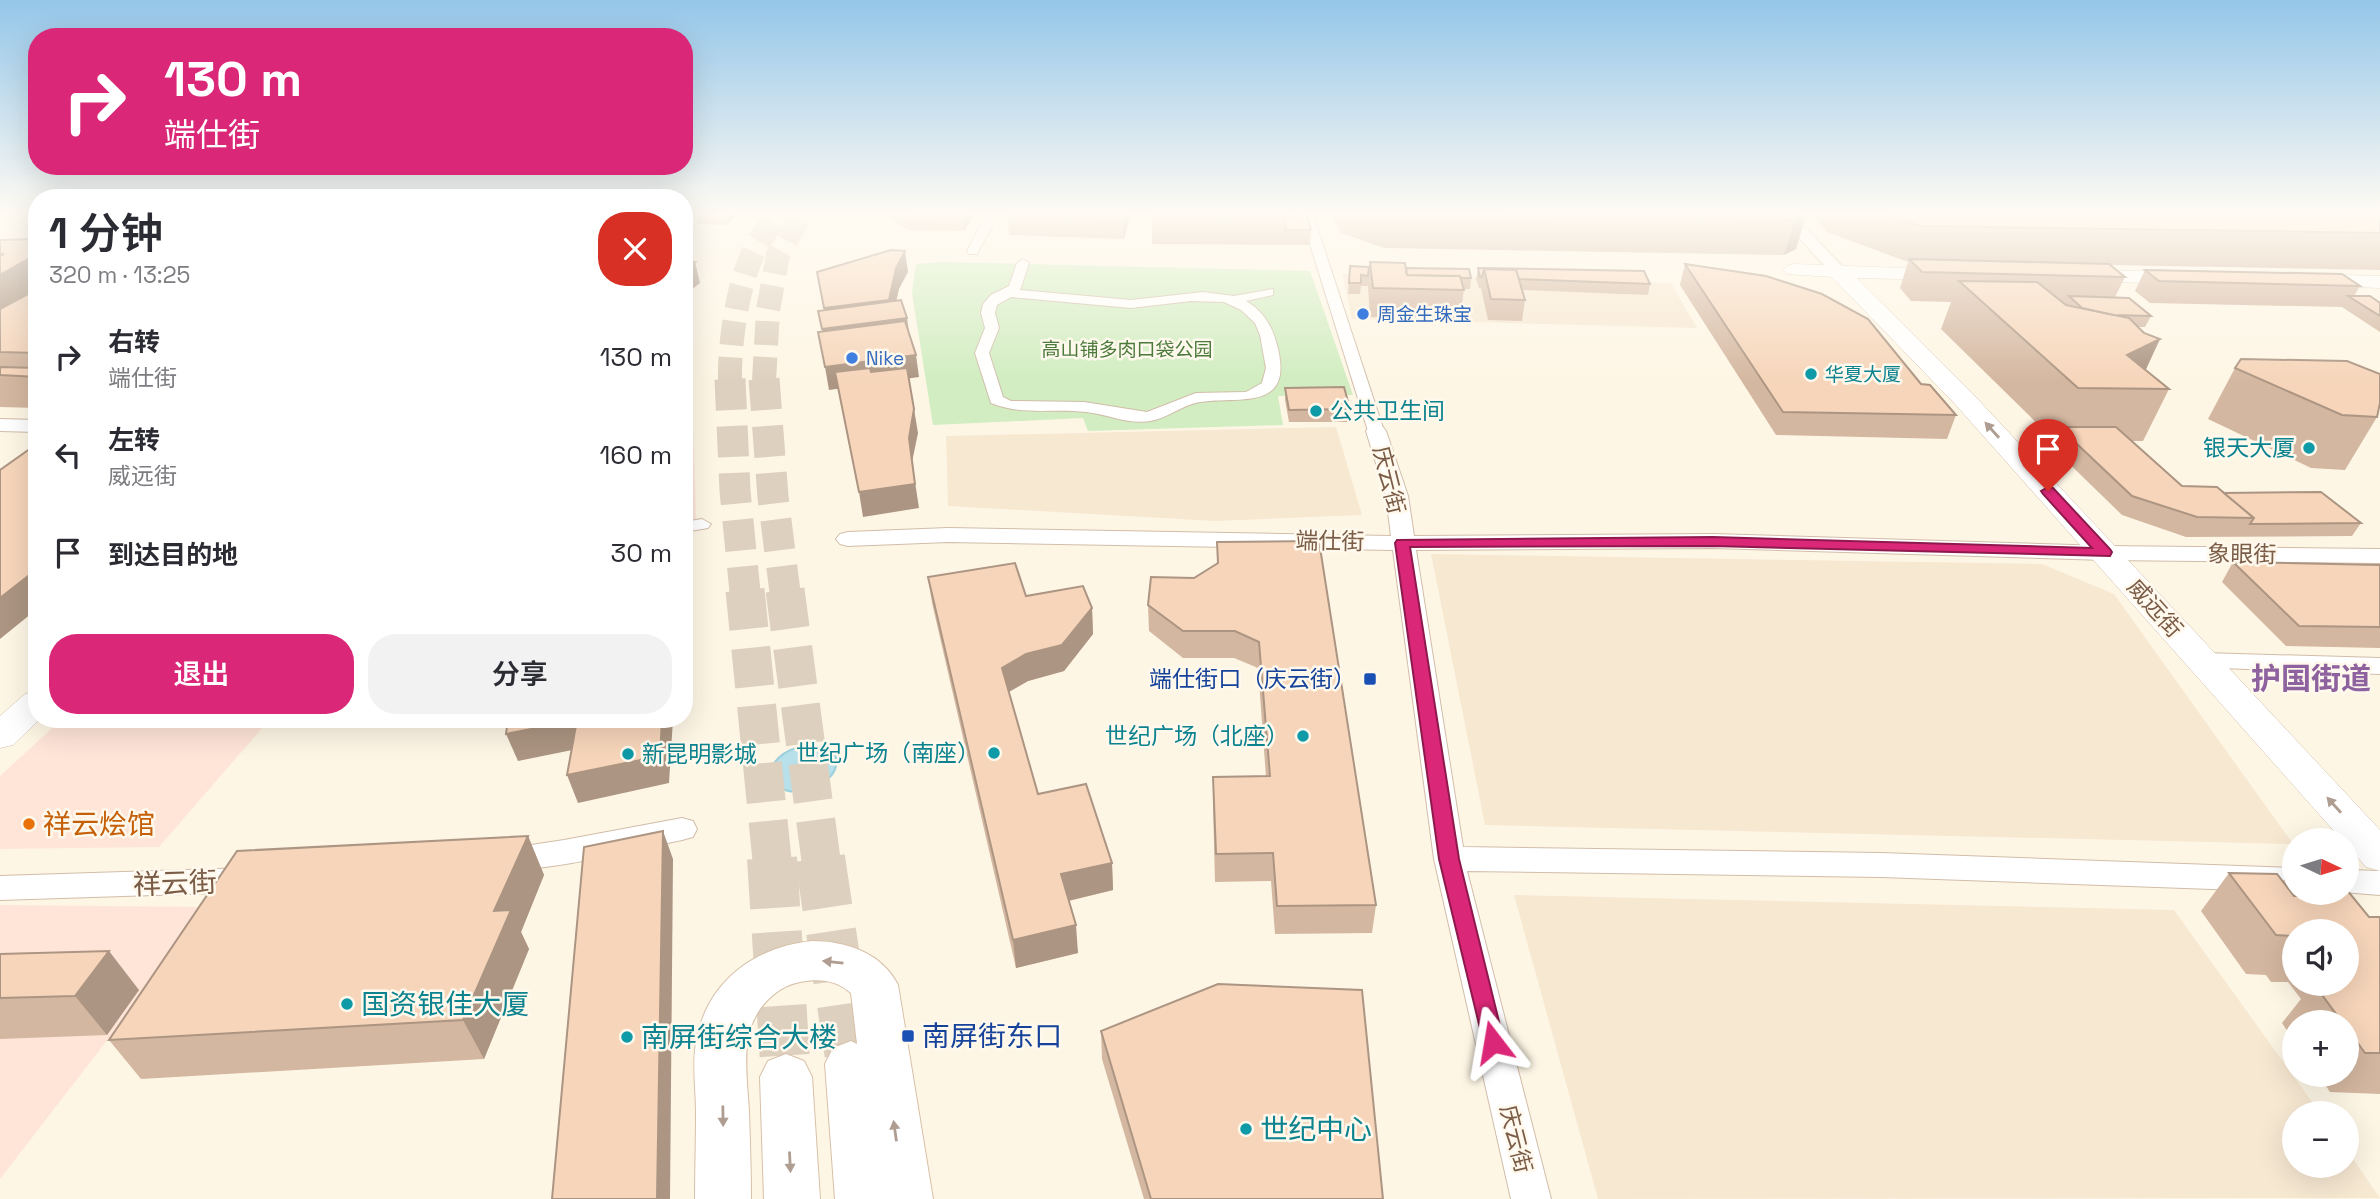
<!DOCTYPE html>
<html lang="zh">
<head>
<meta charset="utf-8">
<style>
	:root { --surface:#fff; --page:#f2f2f3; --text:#2b2b33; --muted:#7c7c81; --accent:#db2777 }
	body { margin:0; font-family:"Space Grotesk","Noto Sans SC",sans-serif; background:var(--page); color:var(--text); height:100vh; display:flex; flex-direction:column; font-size:26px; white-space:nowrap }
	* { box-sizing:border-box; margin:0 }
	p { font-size:23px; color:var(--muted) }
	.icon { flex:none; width:38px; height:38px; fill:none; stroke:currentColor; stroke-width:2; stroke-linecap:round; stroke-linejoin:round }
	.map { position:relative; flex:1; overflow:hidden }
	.drawer { position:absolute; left:28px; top:189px; width:665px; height:539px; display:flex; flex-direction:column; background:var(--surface); border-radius:28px; box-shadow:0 7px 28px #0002 }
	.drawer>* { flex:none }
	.banner { position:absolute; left:28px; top:28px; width:665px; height:147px; border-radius:28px; box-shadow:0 7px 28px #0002; background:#db2777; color:#fff; overflow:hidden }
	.needle { width:46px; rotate:94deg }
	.tools { position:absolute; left:2282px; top:828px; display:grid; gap:14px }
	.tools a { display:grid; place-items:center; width:77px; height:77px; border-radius:50%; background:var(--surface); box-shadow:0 7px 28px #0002; font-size:35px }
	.pin { position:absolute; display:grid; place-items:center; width:60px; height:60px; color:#fff; margin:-72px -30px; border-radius:50% 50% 50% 0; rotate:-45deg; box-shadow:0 0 7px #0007 }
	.pin .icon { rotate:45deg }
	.me { position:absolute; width:77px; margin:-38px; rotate:346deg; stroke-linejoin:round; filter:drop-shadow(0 0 5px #0008) }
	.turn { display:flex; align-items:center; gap:24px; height:147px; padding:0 21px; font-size:32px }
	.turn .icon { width:91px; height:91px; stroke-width:2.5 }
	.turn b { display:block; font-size:49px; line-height:60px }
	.round { display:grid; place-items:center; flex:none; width:74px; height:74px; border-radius:28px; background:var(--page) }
	.overview { display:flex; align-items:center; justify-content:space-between; height:119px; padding:0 21px }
	h1 { font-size:42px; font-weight:600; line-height:52px }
	.cta { display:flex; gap:14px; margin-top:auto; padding:14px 21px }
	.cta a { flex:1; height:80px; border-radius:28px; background:var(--accent); color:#fff; font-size:28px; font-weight:600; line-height:80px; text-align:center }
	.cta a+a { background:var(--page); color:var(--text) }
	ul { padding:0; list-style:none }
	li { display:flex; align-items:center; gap:21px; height:98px; padding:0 21px }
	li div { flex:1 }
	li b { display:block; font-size:26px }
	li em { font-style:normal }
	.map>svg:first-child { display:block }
</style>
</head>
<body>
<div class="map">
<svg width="2380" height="1199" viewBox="0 0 2380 1199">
	<rect width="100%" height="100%" fill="#fef6e5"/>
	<g fill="#f7e8d2">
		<path d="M1342,274L1671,283L1697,328L1352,319Z"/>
		<path d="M1336,427L1362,515L1215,521L948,506L946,436Z"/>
		<path d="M1431,554L2042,564L2114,594L2293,844L1485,825Z"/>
		<path d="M1514,895L2174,910L2320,1113H2294V1166H2347V1150L2380,1198L1598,1199Z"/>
	</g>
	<g fill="#ffe5d8">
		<path d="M684,369H691L696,519L684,520Z"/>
		<path d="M62,719H270L159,847L0,849V776Z"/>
		<path d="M0,905L210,907L0,1179Z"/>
	</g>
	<path fill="#d1edc1" d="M942,262L1310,271L1353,395L1278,396L1283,425L1088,431L1083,418L933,425L912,293L916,264Z"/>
	<path fill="#b7e0ea" stroke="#9cd0dd" stroke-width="2" d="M810,745C822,747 840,750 836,766C834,776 825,782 817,786C768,809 749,753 810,745Z"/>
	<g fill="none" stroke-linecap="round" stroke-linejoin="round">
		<g stroke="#ddd0be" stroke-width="24" stroke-dasharray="24 12" stroke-linecap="butt">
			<path d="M730,381C729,343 738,281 756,247C762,236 770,226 777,215"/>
			<path d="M764,381L768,310L778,255L798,219"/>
		</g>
		<g stroke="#ddd0be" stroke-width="31" stroke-dasharray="31 16" stroke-linecap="butt">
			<path d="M730,379L735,491L745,592"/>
			<path d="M764,379L773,497L785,592"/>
		</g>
		<g stroke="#ddd0be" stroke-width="39" stroke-dasharray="39 19" stroke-linecap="butt">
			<path d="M745,590L772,860"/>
			<path d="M785,590L821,860"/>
		</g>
		<g stroke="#ddd0be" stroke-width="50" stroke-dasharray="50 24" stroke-linecap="butt">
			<path d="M772,858L786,1077"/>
			<path d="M820,858L851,1064"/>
		</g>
		<g stroke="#d1bda9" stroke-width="2">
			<g id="pedestrian">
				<path d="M986,215H998L977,254H969L967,251Z"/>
				<path d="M1301,215H1313L1384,431L1382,434L1376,436L1368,431Z"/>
				<path d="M1023,259L1029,263L1020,290L1131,300L1203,292L1234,296L1273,289V295L1246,301C1265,312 1273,328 1278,349C1293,412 1238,396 1200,402C1182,405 1168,418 1150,421C1128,425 1107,414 1086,412C1053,408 1023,416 991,403L975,353L985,328L981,313L983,304L991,295L1009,286L1017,263ZM1011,297L1131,308L1191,301L1224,302L1241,310L1255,323L1260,335L1266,368L1262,383L1246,392L1196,393L1147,412L1084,402L1011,401L1003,397L989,353L999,328L995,313L997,305Z"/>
				<path d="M702,519L711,524L708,528L684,532V522Z"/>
			</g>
		</g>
		<g stroke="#d1bda9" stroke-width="2">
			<g id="minor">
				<path d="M1778,215H1793L1845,269L1847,272L1845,275H1833Z"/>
				<path d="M0,419L37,420V432L0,431Z"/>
				<path d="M1376,425L1383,427L1386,431L1408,496L1414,536L1713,534L2105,546L2380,549V563L2105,560L1713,548L1416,550L1463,847L1881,853L2294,868V892L1881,877L1467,871L1551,1199H1511L1434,859L1393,550L948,542L848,546L840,544L836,539L840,534L848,532L948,528L1391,536L1386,496L1366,431L1369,427Z"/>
				<path d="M2203,653L2380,658V674L2194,667L2190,661L2194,655Z"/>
				<path d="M682,818L693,821L697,829L693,837L682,840C641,848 527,878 492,867L488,859L492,851L564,840Z"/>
				<path d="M247,868L258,871L263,880L258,889L247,892L0,900V876Z"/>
				<path d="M2347,870L2380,871V895L2342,892H2347Z"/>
			</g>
		</g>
		<g stroke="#d1bda9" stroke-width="1">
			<g id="tertiary">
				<path d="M1794,264L1954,270L1958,274L1954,278L1947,280L1857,278L1972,393L2380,830V871L2366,867L2347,845V840H2342L1954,403L1832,277L1787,274L1783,270L1787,266Z"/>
				<path d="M2082,270L2185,272L2193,273L2196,278L2193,283L2185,284L2074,281L2071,276L2074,271Z"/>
				<path d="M2310,274L2380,276V288L2302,285L2299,280L2302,275Z"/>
				<path d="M37,691V719H40L13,745L0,748V716L25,694Z"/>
			</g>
		</g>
		<g stroke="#d7c0a9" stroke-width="2">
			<g id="secondary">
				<path d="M812,941C846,941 882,953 898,985L933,1199H835L825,1064L833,1048L851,1041L857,1044L851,993C836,980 820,978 800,982C789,984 780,989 772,996C737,1026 747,1071 749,1112C750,1141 751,1170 751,1199H695C695,1170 696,1141 696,1113C696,1090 692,1065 696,1043C706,982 754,947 812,941Z"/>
				<path d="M786,1054L804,1061L812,1077L820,1199H764L760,1077L768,1061Z"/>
			</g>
		</g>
		<use href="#pedestrian" fill="#fff" fill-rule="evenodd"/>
		<use href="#minor" fill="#fff" fill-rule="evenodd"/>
		<use href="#tertiary" fill="#fff" fill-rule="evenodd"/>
		<use href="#secondary" fill="#fff" fill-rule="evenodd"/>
	</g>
	<g fill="#d4b7a0" fill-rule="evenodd">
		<path d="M696,215H737L727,225L698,224Z"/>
		<path d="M884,215H974L964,231L908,230Z"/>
		<path d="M1008,215H1129V220L1124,239L1009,235Z"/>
		<path d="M1152,215H1307L1311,230L1310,245L1152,244Z"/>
		<path d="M1331,215H1806L1796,249L1784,255L1384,248L1341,233Z"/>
		<path d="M1811,215H2380V270L2111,265L2125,277L2115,297L2151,316L2145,327H2138L2146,370L2169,389L2143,441H2132L2182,486L2224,493L2361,523L2352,536L2186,537L2122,515L2050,445L2053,439L1941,329L1951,302L1911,301L1900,288L1908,262L1827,232Z"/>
		<path d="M37,239V408L0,407V240Z"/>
		<path d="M1370,262L1471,278L1470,289H1464L1460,320L1370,317L1368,286H1361L1360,294H1348L1350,266L1369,267Z"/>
		<path d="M1685,264L1921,384L1956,415L1947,439L1776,435L1680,285Z"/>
		<path d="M1478,268L1650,284L1648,295L1522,290L1525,300L1522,321L1488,320L1481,288H1479L1476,279Z"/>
		<path d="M2145,270L2360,286L2354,296L2380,303V332L2342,307L2150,303L2135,291Z"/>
		<path d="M2235,368L2377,417L2345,470L2311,468L2208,419Z"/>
		<path d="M1285,388L1350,409L1349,422H1289L1285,400Z"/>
		<path d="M1217,542L1376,905L1372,933L1275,934L1271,881L1215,882L1213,805V777H1266L1258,668L1234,658H1183L1149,631L1148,605L1217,564Z"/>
		<path d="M2233,562L2380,565V648L2286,646L2222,582Z"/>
		<path d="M928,577L1092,608L1093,634L1064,671L1028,681L1009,692L1038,794L1112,863L1113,890L1069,901L1078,953L1016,968L932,603Z"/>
		<path d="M528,836L544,875L521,932L529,949L484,1059L141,1079L109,1040Z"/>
		<path d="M2229,873L2283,881L2288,875H2294V892H2347L2369,917H2380V1094L2330,1092L2318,1074H2347V1022H2294V1041L2282,1023L2301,999L2288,982H2271L2266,975L2246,974L2201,911ZM2294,931H2347V984H2294Z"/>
		<path d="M0,954L139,990L107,1035L0,1039Z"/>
		<path d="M1101,1031L1383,1199H1144L1102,1059Z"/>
	</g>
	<g fill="#ac9582">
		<path d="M725,215H737L727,225Z"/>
		<path d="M964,215H974L964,231L963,216Z"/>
		<path d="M1124,215H1129V220L1124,239L1123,219Z"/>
		<path d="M1804,215H1806L1796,249L1784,255L1795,219Z"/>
		<path d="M905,251L908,272L899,289L892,320L907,318L910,340L826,351L822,329H828L824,308Z"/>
		<path d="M37,254V304L0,325V275Z"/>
		<path d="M695,262L700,283L686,294L684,285V270Z"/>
		<path d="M2160,339L2137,389L2127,355Z"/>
		<path d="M916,355L919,377L829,390L825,367Z"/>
		<path d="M914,409L918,433L912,462L919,508L863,517L859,492L909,438Z"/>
		<path d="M37,569V609L0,639V598Z"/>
		<path d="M1092,608L1093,634L1064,671L1028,681L1005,694L1002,668Z"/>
		<path d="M662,719H673L669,783L578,803L567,775Z"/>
		<path d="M577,720L587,747L518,761L506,734Z"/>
		<path d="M663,831L673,859L670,1199H657Z"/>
		<path d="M528,836L544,875L521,932L529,949L484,1059L463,1020L494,911Z"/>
		<path d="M1112,863L1113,890L1063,902L1061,874Z"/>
		<path d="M1076,925L1078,953L1016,968L1013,940Z"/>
		<path d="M109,951L139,990L107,1035L75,996Z"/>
	</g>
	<g fill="#f6d5ba" stroke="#ac9582" stroke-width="2">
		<path d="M907,215H964L963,216Z"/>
		<path d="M1008,215H1124L1123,219L1007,216Z"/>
		<path d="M1152,215H1285L1286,218L1152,217Z"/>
		<path d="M1298,215H1307L1311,230H1285L1286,218L1281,217H1298Z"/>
		<path d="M1503,215H1804L1795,219Z"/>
		<path d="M1888,215H2380V233L1921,226Z"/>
		<path d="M37,239V254L0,275V256L4,254H0V240Z"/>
		<path d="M891,250L905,251L896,268L889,300L824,308L817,272Z"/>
		<path d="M1909,259L2109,264L2125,277L1922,272Z"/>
		<path d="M684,261L695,262L684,270Z"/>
		<path d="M1370,262L1405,263L1407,275L1460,276L1464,290L1373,288Z"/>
		<path d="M1685,264L1766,276L1822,294L1868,319L1921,384L1930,385L1956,415L1783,412Z"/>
		<path d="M1350,266L1369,267L1368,276L1361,275V283H1349Z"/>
		<path d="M1406,268L1469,269L1471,278H1461L1460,276L1407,275Z"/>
		<path d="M1478,268L1644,271L1650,284L1519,279L1516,270L1484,269L1482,277H1480Z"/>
		<path d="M1484,269L1516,270L1525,300L1491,299Z"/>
		<path d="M2145,270L2342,274L2360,286L2159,281Z"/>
		<path d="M1959,281L2037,282L2066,305L2129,318L2144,333L2160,339L2127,355L2169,389L2078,388Z"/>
		<path d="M37,289V353L0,352V309Z"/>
		<path d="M2069,296L2129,298L2151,316L2114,315L2082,308Z"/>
		<path d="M2348,296H2370L2380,303V316Z"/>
		<path d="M901,300L907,318L822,329L818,311Z"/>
		<path d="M905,321L916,355L825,367L818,332Z"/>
		<path d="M2241,359L2347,361L2380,374V403L2377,417L2342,415L2235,368Z"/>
		<path d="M0,367L37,368V377L0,375Z"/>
		<path d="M870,368L871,372L907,368L914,409L909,438L915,484L859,492L835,372Z"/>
		<path d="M1344,387L1350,409L1289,410L1285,388Z"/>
		<path d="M2059,427H2116L2182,486L2217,487L2254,518L2197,517L2132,496Z"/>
		<path d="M34,446H37V569L0,598V470Z"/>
		<path d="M2321,492L2361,523L2250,524L2254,518L2224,493Z"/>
		<path d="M1319,541L1376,905L1277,906L1273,853L1216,854L1213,777L1270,776L1259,642L1235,631H1183L1148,605L1151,577L1194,578L1218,563L1217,542Z"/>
		<path d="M2233,562L2380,565V627L2299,626Z"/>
		<path d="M1015,563L1026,596L1083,586L1092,608L1062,645L1026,654L1002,668L1038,794L1086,784L1112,863L1061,874L1076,925L1013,940L928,577Z"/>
		<path d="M508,719H662L660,756L567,775L577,720L506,734Z"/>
		<path d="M663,831L657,1199H552L584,847Z"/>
		<path d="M528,836L494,911L511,910L463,1020L109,1040L237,851Z"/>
		<path d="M2229,873L2277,874L2294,896H2305L2302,892H2347V890L2369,917H2380V1053H2365L2347,1028V1022H2342L2314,984L2334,985L2333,984H2347V931H2294V936L2276,935Z"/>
		<path d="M2288,875H2294V883Z"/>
		<path d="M109,951L75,996L0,998V954Z"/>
		<path d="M1218,984L1362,990L1383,1199H1151L1101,1031Z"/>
	</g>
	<defs><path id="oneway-solid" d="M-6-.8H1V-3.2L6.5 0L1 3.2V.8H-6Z" transform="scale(1.75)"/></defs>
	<g fill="#af9d91">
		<use href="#oneway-solid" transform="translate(1992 430) rotate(-132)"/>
		<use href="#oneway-solid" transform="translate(2334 805) rotate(-132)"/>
		<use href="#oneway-solid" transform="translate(833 962) rotate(-174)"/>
		<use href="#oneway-solid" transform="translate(723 1116) rotate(89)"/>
		<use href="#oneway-solid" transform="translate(895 1131) rotate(-98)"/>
		<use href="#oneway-solid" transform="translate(790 1162) rotate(87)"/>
	</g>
	<linearGradient id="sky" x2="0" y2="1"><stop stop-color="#94c6e9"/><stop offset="0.56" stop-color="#fffbf3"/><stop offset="1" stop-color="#fffbf3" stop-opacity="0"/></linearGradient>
	<rect width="2380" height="382" fill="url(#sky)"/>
	<path fill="#db2777" stroke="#8e194d" stroke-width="2" d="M2048,487L2053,488L2110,549L2112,552L2110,556L1713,546L1410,547L1459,859L1504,1042L1501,1049L1493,1052L1485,1049L1439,859L1395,543L1397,540L1713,537L2092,548L2043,494L2041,491Z"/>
	<g fill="#3f7fe0" stroke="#fff9ed" stroke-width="2.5">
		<circle cx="1363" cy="314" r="7"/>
		<circle cx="852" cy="358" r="7"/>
	</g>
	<g fill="#0f9aa8" stroke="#fff9ed" stroke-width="2.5">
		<circle cx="1811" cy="374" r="7"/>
		<circle cx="1316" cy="411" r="7"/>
		<circle cx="2309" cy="448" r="7"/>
		<circle cx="1303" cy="736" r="7"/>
		<circle cx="994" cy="753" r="7"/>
		<circle cx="628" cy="754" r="7"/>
		<circle cx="347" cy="1004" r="7"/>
		<circle cx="627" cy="1037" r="7"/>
		<circle cx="1246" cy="1129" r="7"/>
	</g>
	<g fill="#1a4fb4" stroke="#fff9ed" stroke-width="2.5">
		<rect x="1363" y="672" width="14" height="14" rx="3.5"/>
		<rect x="901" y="1029" width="14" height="14" rx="3.5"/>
	</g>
	<circle fill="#e8710a" stroke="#fff9ed" stroke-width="2.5" cx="29" cy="824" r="7"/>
	<g text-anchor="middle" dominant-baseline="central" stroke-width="5" stroke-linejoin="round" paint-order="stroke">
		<g font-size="19" fill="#366cbe" stroke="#fff9ed" text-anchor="start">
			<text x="1377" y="314">周金生珠宝</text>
			<text x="866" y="358">Nike</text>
		</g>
		<g font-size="19" fill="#4b7a3c" stroke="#fff9ed">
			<text x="1127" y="349">高山铺多肉口袋公园</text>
		</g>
		<g font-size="19" fill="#0d838f" stroke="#fff9ed" text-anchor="start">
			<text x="1825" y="374">华夏大厦</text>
		</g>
		<g font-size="23" fill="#0d838f" stroke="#fff9ed" text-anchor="end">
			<text x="1330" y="411" text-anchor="start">公共卫生间</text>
			<text x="2295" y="448">银天大厦</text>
			<text x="1289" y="736">世纪广场（北座）</text>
			<text x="980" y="753">世纪广场（南座）</text>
			<text x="642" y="754" text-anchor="start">新昆明影城</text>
		</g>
		<g font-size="23" fill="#7a5c47" stroke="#fff9ed">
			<text transform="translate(1389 480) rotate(76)">庆云街</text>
			<text transform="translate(1330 541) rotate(1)">端仕街</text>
			<text transform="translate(2242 554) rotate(1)">象眼街</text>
			<text transform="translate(2155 608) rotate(48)">威远街</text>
			<text transform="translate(1516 1139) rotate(76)">庆云街</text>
		</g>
		<g font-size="23" fill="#164399" stroke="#fff9ed" text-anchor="end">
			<text x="1356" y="679">端仕街口（庆云街）</text>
		</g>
		<g font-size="28" fill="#c56008" stroke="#fff9ed" text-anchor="start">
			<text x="43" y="824">祥云烩馆</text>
		</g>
		<g font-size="28" fill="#7a5c47" stroke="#fff9ed">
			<text transform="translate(175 883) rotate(-2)">祥云街</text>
		</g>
		<g font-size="28" fill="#0d838f" stroke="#fff9ed" text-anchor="start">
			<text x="361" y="1004">国资银佳大厦</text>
			<text x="641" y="1037">南屏街综合大楼</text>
			<text x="1260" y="1129">世纪中心</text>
		</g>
		<g font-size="28" fill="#164399" stroke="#fff9ed" text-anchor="start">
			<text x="922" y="1036">南屏街东口</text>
		</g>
		<g font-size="30" font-weight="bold" fill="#8d629e" stroke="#fff9ed">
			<text x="2311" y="678">护国街道</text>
		</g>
	</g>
</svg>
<div class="tools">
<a><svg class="needle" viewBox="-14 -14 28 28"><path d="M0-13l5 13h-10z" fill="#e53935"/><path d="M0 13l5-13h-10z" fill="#7c7c81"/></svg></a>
<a><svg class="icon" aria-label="sound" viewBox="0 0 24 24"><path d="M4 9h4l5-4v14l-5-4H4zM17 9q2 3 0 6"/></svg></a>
<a>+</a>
<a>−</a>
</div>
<div class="pin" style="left:2048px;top:491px;background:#d93025"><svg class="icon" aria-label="arrive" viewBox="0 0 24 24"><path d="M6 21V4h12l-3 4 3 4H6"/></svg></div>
<svg class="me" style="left:1493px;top:1042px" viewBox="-20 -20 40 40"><path d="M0-17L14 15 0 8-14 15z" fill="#db2777" stroke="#fff" stroke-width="4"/></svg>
<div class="banner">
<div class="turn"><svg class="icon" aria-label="right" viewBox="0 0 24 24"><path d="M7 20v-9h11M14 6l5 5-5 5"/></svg><div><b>130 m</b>端仕街</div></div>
</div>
<section class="drawer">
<div class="overview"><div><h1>1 分钟</h1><p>320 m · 13:25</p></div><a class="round" style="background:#d93025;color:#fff"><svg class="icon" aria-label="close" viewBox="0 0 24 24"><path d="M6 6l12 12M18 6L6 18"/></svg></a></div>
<ul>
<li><svg class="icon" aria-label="right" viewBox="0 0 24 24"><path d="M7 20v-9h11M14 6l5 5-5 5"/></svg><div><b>右转</b><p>端仕街</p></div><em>130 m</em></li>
<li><svg class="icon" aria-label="left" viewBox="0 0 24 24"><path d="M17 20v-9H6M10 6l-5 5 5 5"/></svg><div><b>左转</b><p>威远街</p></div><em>160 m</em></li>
<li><svg class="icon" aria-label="arrive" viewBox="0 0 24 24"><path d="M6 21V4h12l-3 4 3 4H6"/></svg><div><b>到达目的地</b></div><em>30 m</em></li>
</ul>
<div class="cta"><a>退出</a><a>分享</a></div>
</section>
</div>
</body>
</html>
